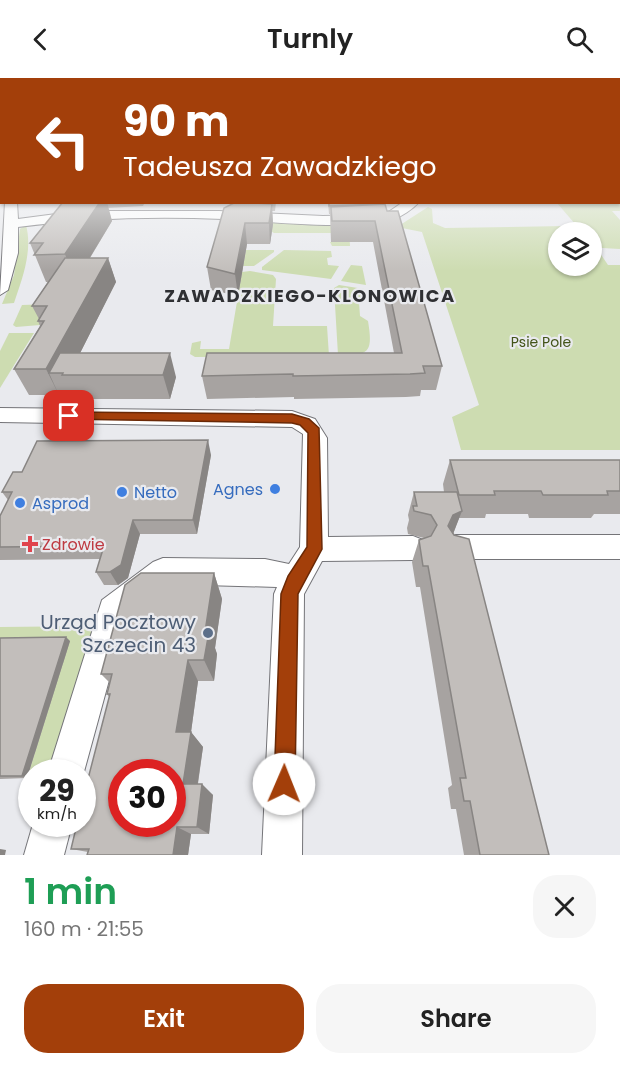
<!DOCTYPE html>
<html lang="en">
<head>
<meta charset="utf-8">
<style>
	:root { --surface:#fff; --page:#f6f6f6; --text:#222; --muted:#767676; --accent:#a33f0a }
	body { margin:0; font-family:Poppins,sans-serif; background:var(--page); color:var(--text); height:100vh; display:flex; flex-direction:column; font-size:22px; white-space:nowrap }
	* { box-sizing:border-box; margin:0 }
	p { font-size:20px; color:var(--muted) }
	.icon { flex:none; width:33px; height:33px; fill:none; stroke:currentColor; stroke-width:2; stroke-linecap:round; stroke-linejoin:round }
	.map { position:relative; height:777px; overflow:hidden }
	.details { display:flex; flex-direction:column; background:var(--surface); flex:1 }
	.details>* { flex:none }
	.top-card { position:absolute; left:0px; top:0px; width:621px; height:126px; box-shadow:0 2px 4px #0004; background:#a33f0a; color:#fff; overflow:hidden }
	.tools { position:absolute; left:548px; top:144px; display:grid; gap:12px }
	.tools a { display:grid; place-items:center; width:54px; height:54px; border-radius:50%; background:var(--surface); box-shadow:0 2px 4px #0004; font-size:30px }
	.speed { position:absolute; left:18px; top:681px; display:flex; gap:12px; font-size:30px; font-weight:700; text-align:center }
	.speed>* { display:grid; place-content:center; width:78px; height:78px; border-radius:50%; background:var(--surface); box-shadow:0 2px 4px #0004; line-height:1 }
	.speed small { font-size:15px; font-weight:400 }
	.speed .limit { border:9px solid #d22; background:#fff; color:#111 }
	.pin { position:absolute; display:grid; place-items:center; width:51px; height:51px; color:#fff; margin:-26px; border-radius:12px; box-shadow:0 3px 9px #0006 }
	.me { position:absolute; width:66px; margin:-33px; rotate:1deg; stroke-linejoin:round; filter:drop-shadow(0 0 4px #0008) }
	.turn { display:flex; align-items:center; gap:21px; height:126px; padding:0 24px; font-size:27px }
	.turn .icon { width:78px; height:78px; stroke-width:2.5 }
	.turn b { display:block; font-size:42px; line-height:51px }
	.round { display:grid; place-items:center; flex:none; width:63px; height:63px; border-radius:24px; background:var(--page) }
	.head { display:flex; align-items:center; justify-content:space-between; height:102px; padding:0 24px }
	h1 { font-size:36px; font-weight:600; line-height:45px; color:#1e9e55 }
	.action { display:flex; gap:12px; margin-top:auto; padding:12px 24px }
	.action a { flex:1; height:69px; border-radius:24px; background:var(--accent); color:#fff; font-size:24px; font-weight:600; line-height:69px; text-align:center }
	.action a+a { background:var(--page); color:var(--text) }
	header { display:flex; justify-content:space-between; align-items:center; height:78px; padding:0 24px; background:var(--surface); font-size:27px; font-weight:600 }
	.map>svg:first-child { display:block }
</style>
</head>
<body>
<header><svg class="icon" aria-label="back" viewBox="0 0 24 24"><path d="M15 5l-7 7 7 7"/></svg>Turnly<svg class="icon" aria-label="search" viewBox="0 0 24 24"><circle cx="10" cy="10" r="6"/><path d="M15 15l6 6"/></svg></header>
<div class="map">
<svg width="620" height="777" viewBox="0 0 620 777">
	<rect width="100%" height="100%" fill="#e9eaee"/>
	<g fill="#cddcb1">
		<path d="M620,121V133H612L620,142V171L602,170L591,165V154H582L557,125L620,124Z"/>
		<path d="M428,129L432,131L433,145L445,150L565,148L571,154H558V188H591V170L598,172L608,187H620V372H461L452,339L479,327L422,154L397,149Z"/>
		<path d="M271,145L340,146L349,151L350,168H332L330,164H339L338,155H274L269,152Z"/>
		<path d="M26,147C33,173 22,201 14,225L2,226L14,197L20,151Z"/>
		<path d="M246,172H274V174L254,188H243Z"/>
		<path d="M284,172L331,173L332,179L327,180L328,187L339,188L331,201L262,192V189Z"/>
		<path d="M351,187L362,188L366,207L341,203Z"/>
		<path d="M250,193L273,197L276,201L273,248H327L329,278L195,279L190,276L192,265L201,263L200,271H229L242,194Z"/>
		<path d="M339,207L364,211L365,220L359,224L360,238L368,243C373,274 370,278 338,277L334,210Z"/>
		<path d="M52,226L40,247L16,249L13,247L22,227Z"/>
		<path d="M9,255H34L0,310V273Z"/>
		<path d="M96,548L54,694H32L31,700H27L69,564L0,565V549Z"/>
	</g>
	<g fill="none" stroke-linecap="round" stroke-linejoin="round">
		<g stroke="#747478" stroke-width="2">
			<g id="minor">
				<path d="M5,124H17L18,141L79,133H219L323,138L372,137L387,135L403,124H419C413,131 401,139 392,142C347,153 271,143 223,141C155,138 86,140 18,149V175L8,212L0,217Z"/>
				<path d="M0,330L292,333L315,341L327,360L328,459L413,458L423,462L427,470L423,478L413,482L322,483L304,516L302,777H262L274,516L277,509L168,506L126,540L82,701V694H48L102,522L153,484L163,480L265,481L289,486L300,469L303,356L292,349L0,344Z"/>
				<path d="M456,457H620V481H456L446,477L442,469L446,461Z"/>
				<path d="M33,746H72L64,777H24Z"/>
			</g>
		</g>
		<use href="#minor" fill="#fff" fill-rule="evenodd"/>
	</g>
	<g fill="#a7a3a1">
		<path d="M63,124H145L143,128L108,130L112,143L90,180H108L116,204L80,275L176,299L170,321H73L72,319H61L59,316V317H29L14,291L40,248L38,243L39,241L32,228L48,204H46L30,165Z"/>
		<path d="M236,124H276L275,133H272L273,146L270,166H247L238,218L211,212L207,189Z"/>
		<path d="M328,124H380L387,133L442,288L436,312H421L420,318L406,319L294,321V319L207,321L202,298L394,275L373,164H331L330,136H329Z"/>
		<path d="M211,377L197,456H140L128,500L118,507H104L96,494L100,481L0,482V438L8,422L2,414L22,394Z"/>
		<path d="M450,382H620V436H594L591,440H529L528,436H486L485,440H459L453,456L549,777H464L456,731H451L448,710L452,707L420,509H416L412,484L419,462L424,460L408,456L407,450L409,442L408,437L414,414H444L443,406Z"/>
		<path d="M214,495L222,521L215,570L217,576L214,603H198L191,654L203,669L198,706L213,717L209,756H191L188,777H87L88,774L71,771L109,619L107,616L110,605L101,596Z"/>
		<path d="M0,560L70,563L27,700L0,701Z"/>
	</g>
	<g fill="#888583">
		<path d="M100,124H107L112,143L75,204L65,176Z"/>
		<path d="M272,126L273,146L270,166L269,145Z"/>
		<path d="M245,145L247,166L238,218L235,196Z"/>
		<path d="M108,180L116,204L69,297L63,295H49L59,317L46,291Z"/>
		<path d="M170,275L176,299L170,321L163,297Z"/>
		<path d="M208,362L211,377L197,456L193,442Z"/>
		<path d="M462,433L453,456L444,460L453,437Z"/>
		<path d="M133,442L140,456L128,500L118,507L110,494Z"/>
		<path d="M214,495L222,521L215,570L217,576L214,603L204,582L205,554Z"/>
		<path d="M66,559L70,563L27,700L22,698Z"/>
		<path d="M188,582L198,603L191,654L203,669L196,717L183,706L176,654Z"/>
		<path d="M202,706L213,717L209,756L197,749Z"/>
		<path d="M177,749L191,756L188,777H173Z"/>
		<path d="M0,771L6,772L5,777H0Z"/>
	</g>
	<g fill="#c2bebb" stroke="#888583" stroke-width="1.5" fill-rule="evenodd">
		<path d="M63,124H100L65,176L34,177L43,165H30Z"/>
		<path d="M236,124L272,126L269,145H245L235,196L207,189L224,130Z"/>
		<path d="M329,124H380L381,126L329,128Z"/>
		<path d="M385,126L387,133H398L442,288H423L425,295L410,296L293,298V296L202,298L207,275H402L375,143H332L331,129Z"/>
		<path d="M65,180H108L46,291H14L44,243H38L47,228H32Z"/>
		<path d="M60,275H170L163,297H62L63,295H49Z"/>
		<path d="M208,362L193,442H133L121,487L110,494H96L104,468L0,469V438L12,414H2L13,394H22L37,363Z"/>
		<path d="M450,382H620V413H607L608,417H543L541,413H494L495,417H459Z"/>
		<path d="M414,414H457L462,433L453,437L448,448L454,457L469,461L549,777H480L470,723H464L460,700H466L428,488H423L419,462L431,458L437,447L431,437L414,433L413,428H417Z"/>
		<path d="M141,495H214L205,554H209L204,582H188L176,654H191L183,706H202L197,749H177L173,777H87L89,771H71L77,746H82V724L110,616H107L112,596H101L125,507ZM122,694H172V746H122Z"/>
		<path d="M66,559L22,698H0V560Z"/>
	</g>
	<linearGradient id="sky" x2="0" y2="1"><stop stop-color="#8bb7ea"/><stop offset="0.44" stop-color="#f5f6f7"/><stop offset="1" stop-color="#f5f6f7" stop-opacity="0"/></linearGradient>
	<rect width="620" height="193" fill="url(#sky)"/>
	<path fill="#a33f0a" stroke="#6a2906" stroke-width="1.5" d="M69,334L292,336L309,341L319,350L322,471L298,516L295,706L292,713L284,716L277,713L274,706L281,516L288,498L307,469L308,355L300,347L292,345L65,341L63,338L65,335Z"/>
	<g fill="#3f7fe0" stroke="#e9eaee" stroke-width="2">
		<circle cx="275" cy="411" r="6"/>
		<circle cx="122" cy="414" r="6"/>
		<circle cx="20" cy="425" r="6"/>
	</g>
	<path fill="#e0444e" stroke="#e9eaee" stroke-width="2" d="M27 457h6v6h6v6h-6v6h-6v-6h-6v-6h6z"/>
	<circle fill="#5c6f8a" stroke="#e9eaee" stroke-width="2" cx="208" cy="555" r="6"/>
	<g text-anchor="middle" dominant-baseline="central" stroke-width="4.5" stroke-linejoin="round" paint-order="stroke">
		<g font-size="14" fill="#435419" stroke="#e9eaee">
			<text x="541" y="264">Psie Pole</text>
		</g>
		<g font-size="16" fill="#366cbe" stroke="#e9eaee" text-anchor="start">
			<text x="263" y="411" text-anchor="end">Agnes</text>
			<text x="134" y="414">Netto</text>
			<text x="32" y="425">Asprod</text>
		</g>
		<g font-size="16" fill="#be3a42" stroke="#e9eaee" text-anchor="start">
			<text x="42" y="466">Zdrowie</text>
		</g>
		<g font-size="18" font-weight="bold" letter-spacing="1.5" fill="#2f3033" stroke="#e9eaee">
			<text x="310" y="217">ZAWADZKIEGO-KLONOWICA</text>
		</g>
		<g font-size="20" fill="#4e5e75" stroke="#e9eaee" text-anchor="end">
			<text x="196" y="544">Urząd Pocztowy<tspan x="196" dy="23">Szczecin 43</tspan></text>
		</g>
	</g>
</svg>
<div class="tools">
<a><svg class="icon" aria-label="layers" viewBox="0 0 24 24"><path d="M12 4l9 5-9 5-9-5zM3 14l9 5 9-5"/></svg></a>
</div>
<div class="speed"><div>29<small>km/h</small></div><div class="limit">30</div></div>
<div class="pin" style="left:69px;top:338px;background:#d93025"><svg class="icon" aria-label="arrive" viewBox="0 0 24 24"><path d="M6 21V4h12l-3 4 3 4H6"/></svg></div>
<svg class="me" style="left:284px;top:706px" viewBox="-20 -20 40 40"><circle r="19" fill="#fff"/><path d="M0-13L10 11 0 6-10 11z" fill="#a33f0a"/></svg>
<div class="top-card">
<div class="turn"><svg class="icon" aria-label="left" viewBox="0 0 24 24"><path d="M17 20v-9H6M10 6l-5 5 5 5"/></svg><div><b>90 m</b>Tadeusza Zawadzkiego</div></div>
</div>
</div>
<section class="details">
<div class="head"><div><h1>1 min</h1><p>160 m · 21:55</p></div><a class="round"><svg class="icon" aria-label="close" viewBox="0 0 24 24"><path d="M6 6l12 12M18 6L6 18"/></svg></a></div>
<div class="action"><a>Exit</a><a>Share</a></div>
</section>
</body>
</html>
